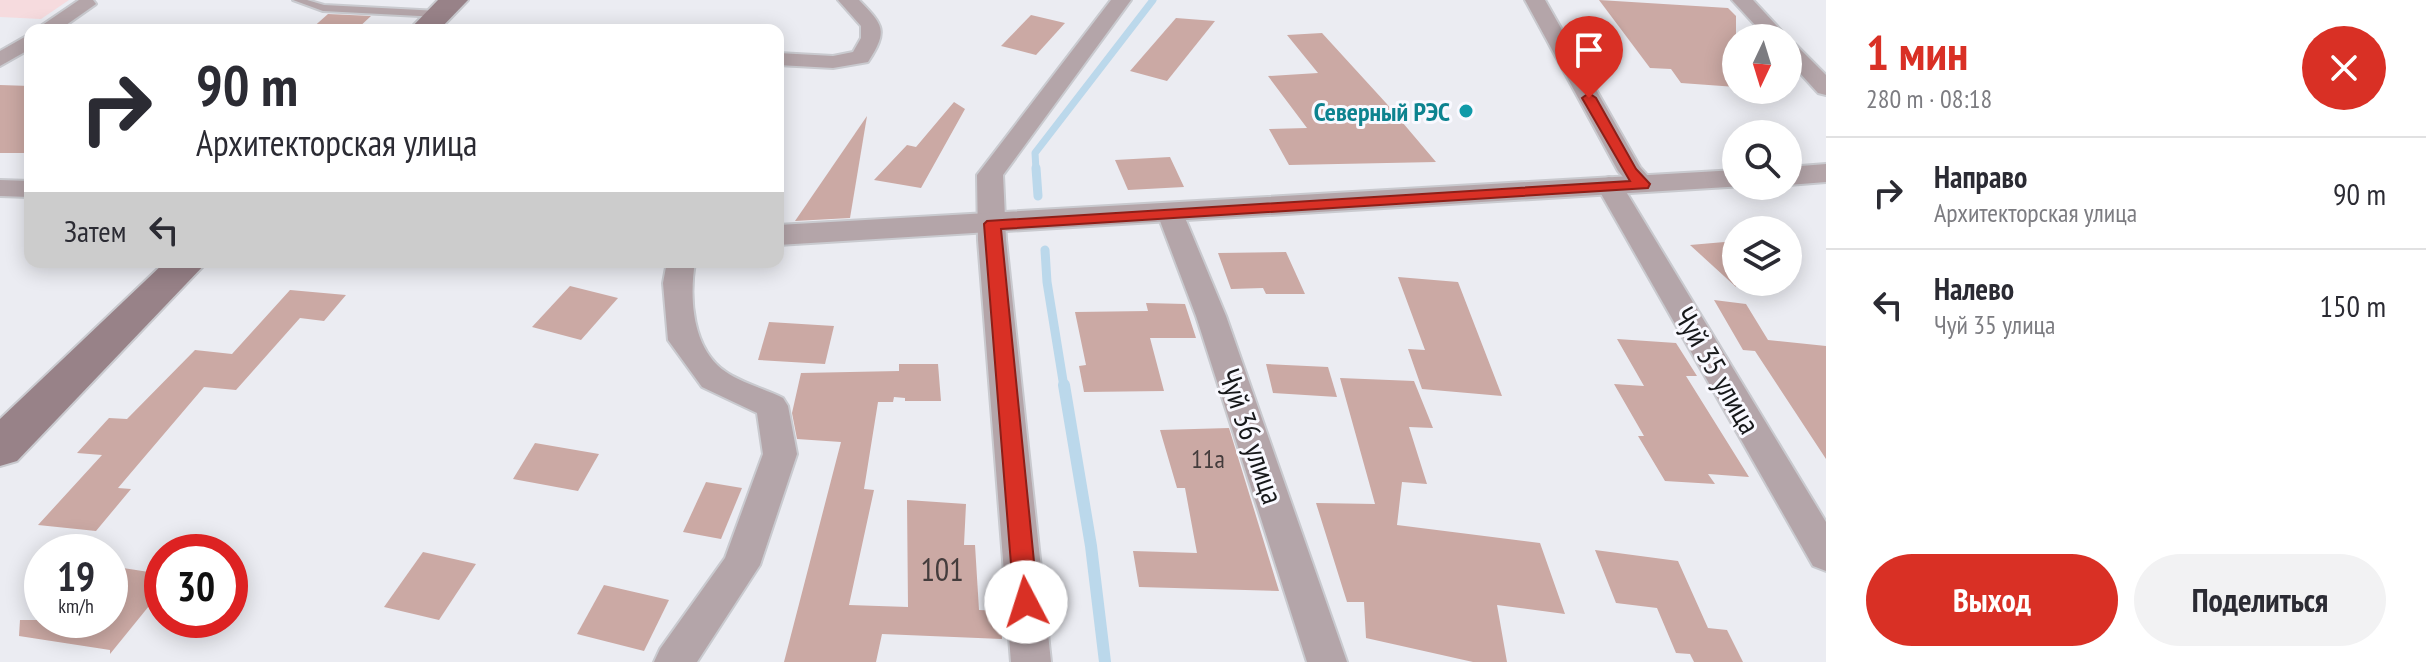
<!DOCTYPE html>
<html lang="ru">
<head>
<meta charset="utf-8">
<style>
	:root { --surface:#fff; --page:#f2f2f3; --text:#2b2b33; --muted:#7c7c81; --line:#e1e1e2; --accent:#d93025 }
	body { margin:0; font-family:"PT Sans Narrow",sans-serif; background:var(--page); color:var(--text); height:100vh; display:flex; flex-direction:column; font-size:30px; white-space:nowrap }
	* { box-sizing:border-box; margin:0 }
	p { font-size:26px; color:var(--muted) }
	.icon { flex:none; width:44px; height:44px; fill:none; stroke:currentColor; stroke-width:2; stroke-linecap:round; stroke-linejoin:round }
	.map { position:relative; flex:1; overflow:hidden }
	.panel { display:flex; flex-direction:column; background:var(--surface); width:600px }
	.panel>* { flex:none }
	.top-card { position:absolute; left:24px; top:24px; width:760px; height:244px; border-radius:16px; box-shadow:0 4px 20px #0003; background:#fff; color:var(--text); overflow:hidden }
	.needle { width:52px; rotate:184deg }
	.fabs { position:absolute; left:1722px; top:24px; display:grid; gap:16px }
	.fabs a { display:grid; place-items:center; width:80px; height:80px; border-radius:50%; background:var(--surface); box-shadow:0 4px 20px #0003; font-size:40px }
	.speed { position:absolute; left:24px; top:534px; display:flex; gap:16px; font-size:40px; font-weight:700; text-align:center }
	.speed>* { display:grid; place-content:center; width:104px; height:104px; border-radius:50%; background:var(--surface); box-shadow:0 4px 20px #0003; line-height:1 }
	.speed small { font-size:20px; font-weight:400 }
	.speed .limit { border:12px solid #d22; background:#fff; color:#111 }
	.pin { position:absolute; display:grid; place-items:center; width:68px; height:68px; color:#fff; margin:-82px -34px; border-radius:50% 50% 50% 0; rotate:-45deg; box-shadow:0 0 8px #0007 }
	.pin .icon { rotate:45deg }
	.me { position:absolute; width:88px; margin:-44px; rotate:355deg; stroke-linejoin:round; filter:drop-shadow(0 0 6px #0008) }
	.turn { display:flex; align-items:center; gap:28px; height:168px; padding:0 40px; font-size:36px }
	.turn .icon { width:104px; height:104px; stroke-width:2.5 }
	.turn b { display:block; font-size:56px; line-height:68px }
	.then { display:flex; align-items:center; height:76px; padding:0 40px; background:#0003; gap:16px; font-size:30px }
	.round { display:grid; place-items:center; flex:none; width:84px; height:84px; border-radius:42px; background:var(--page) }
	.headline { display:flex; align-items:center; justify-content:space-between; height:136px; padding:0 40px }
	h1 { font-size:48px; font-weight:800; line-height:60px; color:var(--accent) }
	.cta { display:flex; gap:16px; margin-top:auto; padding:16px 40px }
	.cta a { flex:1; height:92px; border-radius:48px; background:var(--accent); color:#fff; font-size:32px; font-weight:800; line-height:92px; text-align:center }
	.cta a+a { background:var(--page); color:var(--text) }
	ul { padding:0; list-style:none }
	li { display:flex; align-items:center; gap:24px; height:112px; padding:0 40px; border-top:2px solid var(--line) }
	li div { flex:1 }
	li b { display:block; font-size:30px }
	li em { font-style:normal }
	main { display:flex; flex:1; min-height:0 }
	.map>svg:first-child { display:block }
</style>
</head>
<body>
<main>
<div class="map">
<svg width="1826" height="662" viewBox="0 0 1826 662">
	<rect width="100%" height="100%" fill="#ebecf2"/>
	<path fill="#f6dbde" d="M0,0H69L41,19L0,17Z"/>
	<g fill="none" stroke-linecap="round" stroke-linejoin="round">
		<path stroke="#bbd8eb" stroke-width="7" d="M1036,170L1035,153L1153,0"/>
		<g stroke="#bbd8eb" stroke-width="9">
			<path d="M1036,168L1038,196"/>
			<path d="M1045,250L1047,282L1064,387"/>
		</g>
		<path stroke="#bbd8eb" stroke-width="12" d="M1064,385L1091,546L1105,662"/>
	</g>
	<g fill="#cba9a4">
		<path d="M1599,0L1728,8L1736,16V87L1681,83L1671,69L1650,68Z"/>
		<path d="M328,14L371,16L356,30H310Z"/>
		<path d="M1031,15L1065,23L1036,55L1001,46Z"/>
		<path d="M1176,18L1215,21L1167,81L1130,71Z"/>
		<path d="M1322,33L1386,103L1436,162L1289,165L1269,129L1307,128L1268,76L1318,73L1287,35Z"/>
		<path d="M0,85L30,86V153H0Z"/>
		<path d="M954,102L965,109L921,188L874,180L907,145L916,147Z"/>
		<path d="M867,116L850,218L795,221Z"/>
		<path d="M1170,157L1184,187L1128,190L1115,160Z"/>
		<path d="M1736,241V287L1690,245Z"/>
		<path d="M1286,252L1305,294H1266L1263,288L1231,289L1218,253Z"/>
		<path d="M1398,277L1458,282L1502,396L1422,389L1408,349L1425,350Z"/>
		<path d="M570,286L618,298L581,340L532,327Z"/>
		<path d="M290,290L346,295L324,321L300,318L236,390L204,387L118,488L131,489L96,531L38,525L102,455L77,453L109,418L127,419L195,350L232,354Z"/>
		<path d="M1714,300L1746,304L1768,340L1826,346V459L1755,351L1743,350Z"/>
		<path d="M1146,303L1185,304L1196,338H1150L1164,391L1084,392L1079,366L1086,365L1075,312L1148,311Z"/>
		<path d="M769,322L834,326L825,364L758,360Z"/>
		<path d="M1617,339L1676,343L1697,376H1686L1749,477L1708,474L1715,484L1665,481L1638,436H1644L1614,384L1644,386Z"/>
		<path d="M899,364H938L941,401H905V398L894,397L893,402H878L864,489L874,490L849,605L908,607L907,500L966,504L964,545H975L979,610L1001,611L1002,639L882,634L876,662H784L841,442L797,439L792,413L801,373L899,371Z"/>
		<path d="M1266,364L1328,367L1337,397L1273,393Z"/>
		<path d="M1340,378L1414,381L1433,428L1409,427L1427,484L1402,482L1397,525L1540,543L1565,614L1497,605L1507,662H1473L1366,638L1364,602H1347L1316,503L1375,504Z"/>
		<path d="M1229,428L1279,591L1139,587L1133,551L1197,553L1185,488H1177L1160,430Z"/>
		<path d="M535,443L599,454L578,491L513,479Z"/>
		<path d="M706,482L742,488L721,539L683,532Z"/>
		<path d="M1595,550L1678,561L1708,628L1727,630L1743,662H1694L1690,654L1676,653L1657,608L1616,603Z"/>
		<path d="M423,552L476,564L439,620L384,607Z"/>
		<path d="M110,566L162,574V590L110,654V650L19,636L20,620H110Z"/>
		<path d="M604,585L669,600L644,651L577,634Z"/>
	</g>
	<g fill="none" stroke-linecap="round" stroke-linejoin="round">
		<g stroke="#c9cacf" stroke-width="4">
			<path id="service" d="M293,0H307L324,5L439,11L444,14L439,17L323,11Z"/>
		</g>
		<g stroke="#c9cacf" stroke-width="4">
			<g id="minor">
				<path d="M79,0H93L96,4L59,30H35Z"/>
				<path d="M838,0H859C883,25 889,30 868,62L833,68L778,65V53L833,56L853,52L861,38V26Z"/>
				<path d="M1111,0H1131L1003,175L1006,240L1051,662H1011L978,240L977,175Z"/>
				<path d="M1525,0H1545L1640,167L1655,184L1651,189H1633L1618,171Z"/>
				<path d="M1732,0H1753L1788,38H1767Z"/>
				<path d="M30,34V49L0,66V51Z"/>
				<path d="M1788,42L1795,44L1826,75V95L1818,93L1788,60Z"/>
				<path d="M1609,177L1618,180L1622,185L1826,522V571L1813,566L1596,185L1600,180Z"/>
				<path d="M0,180L30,181V197L0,196Z"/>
				<path d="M1170,205L1179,207L1183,213L1226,316L1347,662H1307L1196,316L1157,213L1161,207Z"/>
				<path d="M667,262H695C689,298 692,349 726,372C742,383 765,389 783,398L788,406L797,454L760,565L697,662H654L660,649L725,558L763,454L757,413L702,387L668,340L663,283Z"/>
			</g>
		</g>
		<g stroke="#c9cacf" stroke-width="4">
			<g id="tertiary">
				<path d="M1826,164V182L1788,185V167Z"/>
				<path d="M1736,170V186H1744L778,245V225Z"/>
			</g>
		</g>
		<g stroke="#c9cacf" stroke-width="4">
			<g id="secondary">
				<path d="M438,0H468L439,30H409Z"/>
				<path d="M165,262H207L17,461L0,466V419Z"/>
			</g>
		</g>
		<use href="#service" fill="#b4a5a9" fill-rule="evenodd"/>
		<use href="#minor" fill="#b4a5a9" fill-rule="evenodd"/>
		<use href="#tertiary" fill="#b4a5a9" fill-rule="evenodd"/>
		<use href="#secondary" fill="#988288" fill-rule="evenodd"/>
	</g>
	<path fill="#d93025" stroke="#8d1f18" stroke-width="2" d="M1589,93L1596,98L1636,169L1650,184L1648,188L1001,229L1038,602L1034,609L1026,612L1018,609L1014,602L984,224L987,221L1630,181L1582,98Z"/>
	<circle fill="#0f9aa8" stroke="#f9f9ff" stroke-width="3" cx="1466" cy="111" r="8"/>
	<g text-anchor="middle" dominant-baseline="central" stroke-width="6" stroke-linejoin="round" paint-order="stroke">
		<g font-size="26" font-weight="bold" fill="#0d838f" stroke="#f9f9ff" text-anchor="end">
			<text x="1450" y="111">Северный РЭС</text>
		</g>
		<g font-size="26" fill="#443c3c">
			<text x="1208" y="458">11а</text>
		</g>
		<g font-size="30" fill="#17181a" stroke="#f9f9ff">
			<text transform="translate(1718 370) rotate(60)">Чуй 35 улица</text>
			<text transform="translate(1252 436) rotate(71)">Чуй 36 улица</text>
		</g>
		<g font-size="32" fill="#443c3c">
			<text x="942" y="569">101</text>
		</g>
	</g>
</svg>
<div class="fabs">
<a><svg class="needle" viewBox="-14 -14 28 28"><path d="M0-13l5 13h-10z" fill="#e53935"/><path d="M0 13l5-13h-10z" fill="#7c7c81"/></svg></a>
<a><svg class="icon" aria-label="search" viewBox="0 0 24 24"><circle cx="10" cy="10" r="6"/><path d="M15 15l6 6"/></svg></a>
<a><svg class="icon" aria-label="layers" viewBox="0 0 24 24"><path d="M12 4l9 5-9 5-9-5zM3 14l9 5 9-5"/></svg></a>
</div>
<div class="speed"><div>19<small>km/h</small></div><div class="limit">30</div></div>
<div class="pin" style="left:1589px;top:98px;background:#d93025"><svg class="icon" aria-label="arrive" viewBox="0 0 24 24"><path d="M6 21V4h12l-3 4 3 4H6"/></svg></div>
<svg class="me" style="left:1026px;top:602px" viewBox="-20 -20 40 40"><circle r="19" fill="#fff"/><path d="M0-13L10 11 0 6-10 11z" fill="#d93025"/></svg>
<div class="top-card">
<div class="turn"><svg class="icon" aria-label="right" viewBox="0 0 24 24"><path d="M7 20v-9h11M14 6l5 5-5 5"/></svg><div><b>90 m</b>Архитекторская улица</div></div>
<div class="then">Затем<svg class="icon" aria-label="left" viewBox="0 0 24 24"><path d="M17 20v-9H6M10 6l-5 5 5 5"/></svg></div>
</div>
</div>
<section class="panel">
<div class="headline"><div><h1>1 мин</h1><p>280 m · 08:18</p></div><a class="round" style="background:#d93025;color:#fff"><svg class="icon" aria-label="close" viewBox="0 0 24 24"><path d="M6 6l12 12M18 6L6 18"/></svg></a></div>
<ul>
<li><svg class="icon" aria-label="right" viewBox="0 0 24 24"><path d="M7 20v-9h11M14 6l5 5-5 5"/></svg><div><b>Направо</b><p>Архитекторская улица</p></div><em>90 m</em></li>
<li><svg class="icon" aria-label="left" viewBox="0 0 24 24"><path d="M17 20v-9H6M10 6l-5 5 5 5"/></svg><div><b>Налево</b><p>Чуй 35 улица</p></div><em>150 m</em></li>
</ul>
<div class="cta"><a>Выход</a><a>Поделиться</a></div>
</section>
</main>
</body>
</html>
